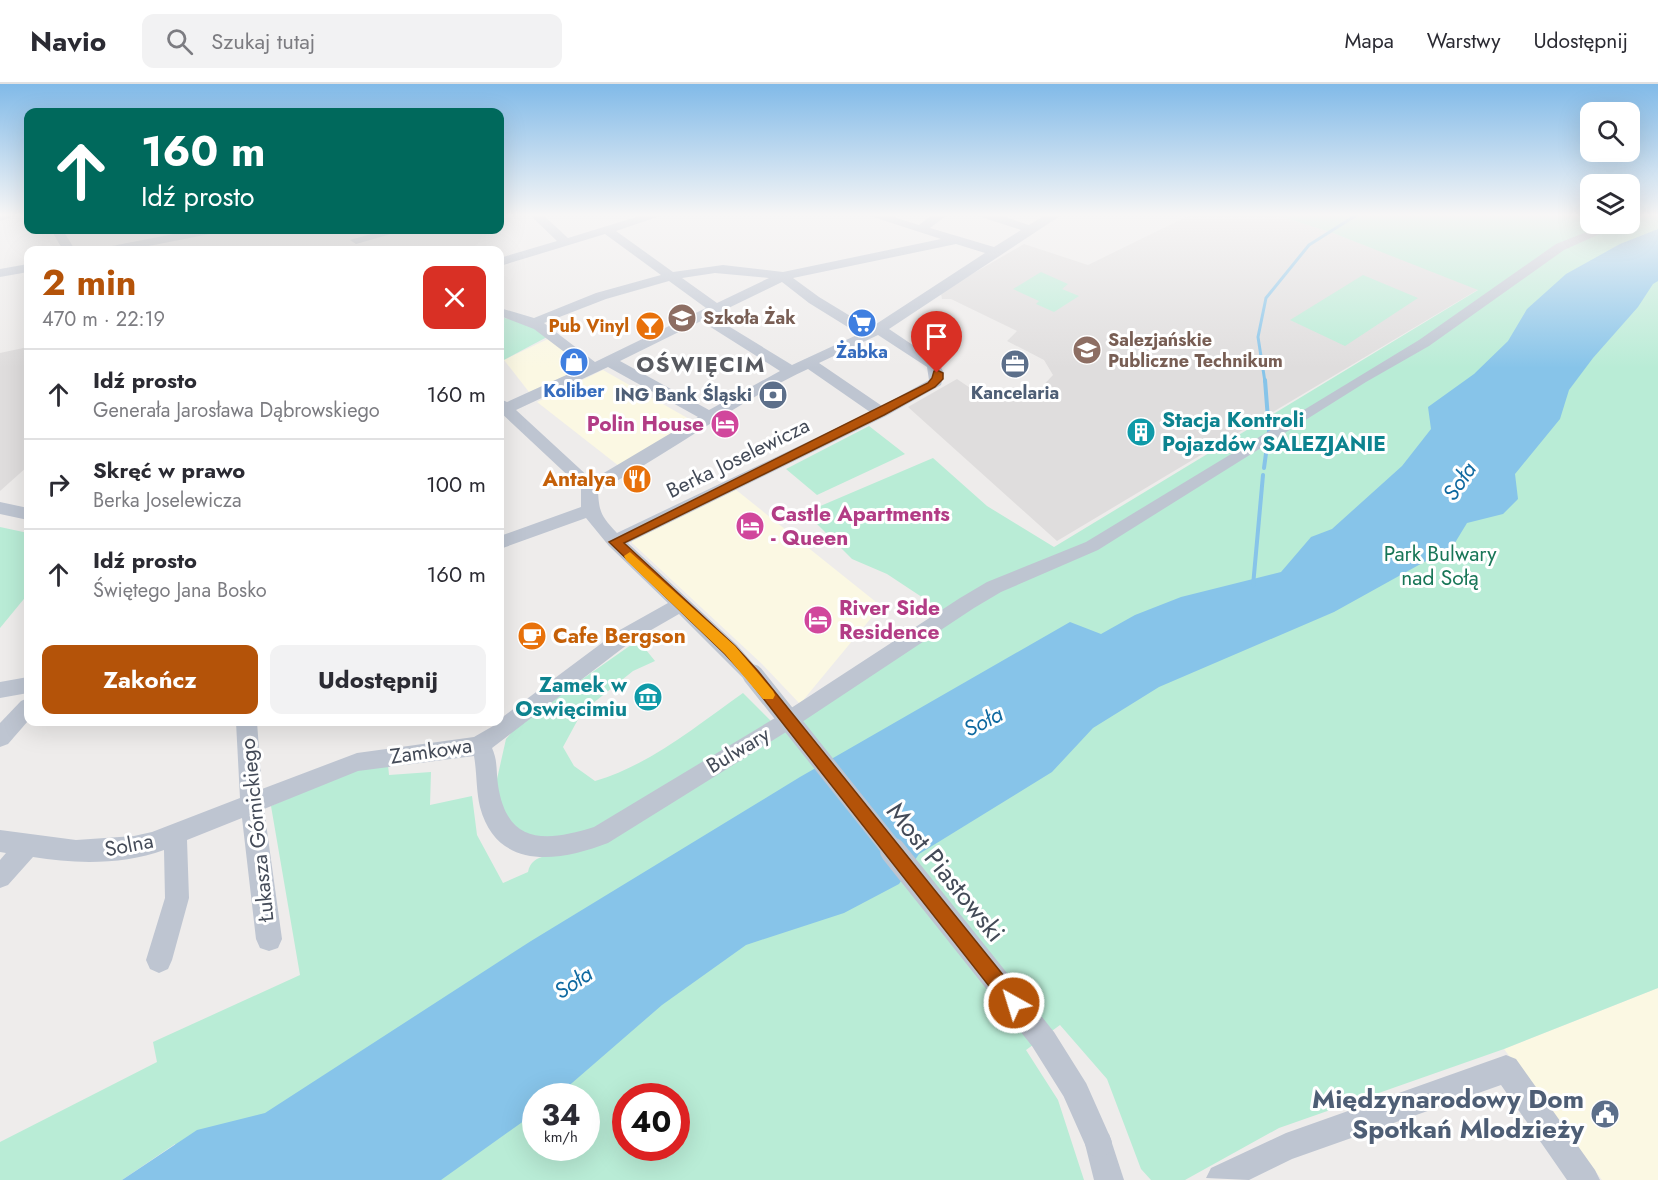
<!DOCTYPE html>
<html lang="pl">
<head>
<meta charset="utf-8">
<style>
	:root { --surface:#fff; --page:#f2f2f3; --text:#2b2b33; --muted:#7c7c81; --line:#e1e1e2; --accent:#b45309 }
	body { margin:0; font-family:Jost,sans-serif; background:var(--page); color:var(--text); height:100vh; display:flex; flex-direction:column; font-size:22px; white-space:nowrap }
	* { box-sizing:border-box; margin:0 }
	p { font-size:20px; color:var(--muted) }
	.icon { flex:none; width:33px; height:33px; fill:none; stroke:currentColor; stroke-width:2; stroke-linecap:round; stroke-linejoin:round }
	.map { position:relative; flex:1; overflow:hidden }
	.side { position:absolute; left:24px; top:162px; width:480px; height:480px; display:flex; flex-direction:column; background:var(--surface); border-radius:12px; box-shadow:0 6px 24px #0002 }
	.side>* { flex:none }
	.hud { position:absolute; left:24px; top:24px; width:480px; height:126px; border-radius:12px; box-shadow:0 6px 24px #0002; background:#00695c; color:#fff; overflow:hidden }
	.fabs { position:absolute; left:1580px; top:18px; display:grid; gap:12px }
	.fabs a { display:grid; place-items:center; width:60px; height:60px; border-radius:12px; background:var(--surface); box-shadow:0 6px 24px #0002; font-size:30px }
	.speed { position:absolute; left:522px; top:999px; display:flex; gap:12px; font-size:30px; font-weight:700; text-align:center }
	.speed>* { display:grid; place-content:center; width:78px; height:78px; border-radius:50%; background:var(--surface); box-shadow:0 6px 24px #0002; line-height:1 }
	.speed small { font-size:15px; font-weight:400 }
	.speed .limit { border:9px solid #d22; background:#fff; color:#111 }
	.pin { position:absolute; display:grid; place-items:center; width:51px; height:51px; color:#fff; margin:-62px -26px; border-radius:50% 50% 50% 0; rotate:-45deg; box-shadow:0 0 6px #0007 }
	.pin .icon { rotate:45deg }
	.me { position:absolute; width:66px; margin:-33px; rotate:321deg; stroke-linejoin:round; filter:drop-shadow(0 0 4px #0008) }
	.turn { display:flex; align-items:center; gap:21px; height:126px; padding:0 18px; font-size:27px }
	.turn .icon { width:78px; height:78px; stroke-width:2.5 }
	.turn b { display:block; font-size:42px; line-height:51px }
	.round { display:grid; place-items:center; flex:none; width:63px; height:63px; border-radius:12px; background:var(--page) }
	.summary { display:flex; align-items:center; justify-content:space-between; height:102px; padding:0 18px }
	h1 { font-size:36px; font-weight:700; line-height:45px; color:var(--accent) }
	.button { display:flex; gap:12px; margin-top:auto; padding:12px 18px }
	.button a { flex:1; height:69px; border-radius:12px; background:var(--accent); color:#fff; font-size:24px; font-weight:700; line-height:69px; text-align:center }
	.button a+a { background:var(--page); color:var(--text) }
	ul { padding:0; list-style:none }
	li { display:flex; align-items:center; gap:18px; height:90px; padding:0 18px; border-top:2px solid var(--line) }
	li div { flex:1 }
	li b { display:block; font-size:22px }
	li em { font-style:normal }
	header { display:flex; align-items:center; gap:36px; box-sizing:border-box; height:84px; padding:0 30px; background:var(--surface); border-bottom:2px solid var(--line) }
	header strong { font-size:28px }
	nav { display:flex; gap:33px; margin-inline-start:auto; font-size:21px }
	.search { width:420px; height:54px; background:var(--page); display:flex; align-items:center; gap:15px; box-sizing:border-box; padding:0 21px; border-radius:12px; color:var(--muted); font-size:22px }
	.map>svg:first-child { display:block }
</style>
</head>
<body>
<header>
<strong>Navio</strong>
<div class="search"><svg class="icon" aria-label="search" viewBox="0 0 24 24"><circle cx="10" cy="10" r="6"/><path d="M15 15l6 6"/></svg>Szukaj tutaj</div>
<nav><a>Mapa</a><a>Warstwy</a><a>Udostępnij</a></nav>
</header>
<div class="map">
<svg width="1658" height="1096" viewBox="0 0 1658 1096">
	<rect width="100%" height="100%" fill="#eeeceb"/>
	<g fill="#fbf8e3">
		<path d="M550,254L585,283L529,308L504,276Z"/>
		<path d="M603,286L698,340L624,386L537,318Z"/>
		<path d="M735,405L881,522L800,620L762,580L632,459V454Z"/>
		<path d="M1658,904V1096H1602L1504,965Z"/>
	</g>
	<g fill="#dfdddd">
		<path d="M1192,130H1273L1333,149L1479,205L1057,457L908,323L957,295L979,310L997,304L1035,310L1053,291L1044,276L1007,257L1017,247L951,215H942L940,204H948L1024,160L1088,181Z"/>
		<path d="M28,263V382L0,407V269Z"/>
	</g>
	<g fill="#b9ecd6" fill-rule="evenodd">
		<path d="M1273,130H1590V140H1629V130H1658V904L1504,965L1279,1044L1185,1096H1151L1141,1085L1107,995L1060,941L1026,966L1058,1016L1084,1096H183L175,1060L122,1096H0V1058L157,978L153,958L300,891L271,722L349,688L388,681L389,691L431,688L430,721L472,712L477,751L503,799L528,788C532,768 555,772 571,769L949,531L887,490L852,475L806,429L811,426L933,374L987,422L1054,463L1478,206L1333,149ZM536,1012H586V1064H536ZM626,1012H676V1064H626Z"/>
		<path d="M1041,188L1068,200L1062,205L1079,212L1054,228L1036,220L1039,217L1013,205Z"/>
		<path d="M1363,191L1418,214L1345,262L1290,236Z"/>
		<path d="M500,233L531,240L547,253L500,278Z"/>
		<path d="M869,342L905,370L817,411L786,385Z"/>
		<path d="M0,443L28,449V510L0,544Z"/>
		<path d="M638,556L655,577L633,587L582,628L563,663L574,682L595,697C650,681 696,642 743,609L772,638L594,747L546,756L523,752L507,739L495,704L506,655L520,639Z"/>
	</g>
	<path fill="#87c4e9" d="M1658,145V197L1653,200L1638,223L1593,274L1569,306L1560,335L1515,390L1518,415L1503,430L1467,439L1453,462L1334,528L1159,603L1093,644L1052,688L919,770L899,800L844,829L746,861L662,921L557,1012H536L535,1029L441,1096H122L197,1046L265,1029L531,857L800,693L1070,538L1101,550L1135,531L1181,513L1281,488L1311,453L1332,445L1402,382L1431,345L1428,323L1474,290L1508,257L1527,225L1566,190L1620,160Z"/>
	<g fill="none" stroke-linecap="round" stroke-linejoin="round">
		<path stroke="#87c4e9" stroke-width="3" d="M1265,298L1258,253L1266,214L1309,161L1358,130"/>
		<g stroke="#87c4e9" stroke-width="4">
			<path d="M1265,296L1269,348"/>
			<path d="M1264,384L1267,362"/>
			<path d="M1253,502L1263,391"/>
		</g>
		<g fill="#bec5d1" fill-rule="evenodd">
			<path d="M0,130H21L0,137Z"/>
			<path d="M529,130H542L568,154L646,130H666L616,147L673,188L723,181L783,188L941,155L864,130H884L919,141L933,130H948L930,144L994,163L1021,146L972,130H996L1029,141L1047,130H1063L889,245L938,278L944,289L941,301L886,332L628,459L737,561L763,591L760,597L753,599L746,597L679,530L632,557L492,664C498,677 496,688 498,701C507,761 546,758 594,743L785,628L960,514L987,498L1086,458L1419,256L1556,160L1607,140H1622L1564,166L1429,262L1366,298L1098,466L1001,508L974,524L799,640L608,759C559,778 497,787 480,723C476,706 477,689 474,672L358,687L264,725L282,855L278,864L269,867L260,864L256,855L242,734L187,756L189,814L172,876L168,885L159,889L150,885L146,876L165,814L164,766C123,781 75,780 33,773L8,801L0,804V776L6,769L0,768V746L76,756L134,752L152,748L240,714L236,638H257L262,705L357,669L474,653L500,638V635L618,547L668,519L609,462L586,434L500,465V452L581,423V405L577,400L500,328V315L507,318L584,283L534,245L500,232V224L534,234L596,209L661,191L605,150L500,182V174L557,157ZM956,160L985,169L870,244L819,213L793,194ZM715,189L769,194L717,219L682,194ZM669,197L706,224L595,278L544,239L606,215ZM782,198L809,219L859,250L792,281L712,232ZM701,237L780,287L709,326L620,277ZM878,251L927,283L929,296L882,322L819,279ZM608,283L698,333L592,396L516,326ZM808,285L870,328L617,449C602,433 599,429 598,407C670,370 734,319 808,285Z"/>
			<path d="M1629,130H1645L1629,138Z"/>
			<path d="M51,146H63L75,166H63Z"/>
			<path d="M194,146H216L210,150L128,166H106L112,162Z"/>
			<path d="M385,146H405L356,160L350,156Z"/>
			<path d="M28,180V188L0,193V185Z"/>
			<path d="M0,418L28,424V436L0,430Z"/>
			<path d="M28,593V609L0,614V598Z"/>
			<path d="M28,614V637L8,660L0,663V639L21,617Z"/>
			<path d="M1506,971L1516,975L1595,1086L1600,1096H1567L1501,1001L1292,1075L1249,1096L1206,1094L1211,1084L1286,1049Z"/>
			<path d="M1099,1046L1109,1050L1124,1096H1094L1085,1060L1089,1050Z"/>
		</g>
		<path stroke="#bec5d1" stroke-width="21" d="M753,591L895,769"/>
		<path stroke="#bec5d1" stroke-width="26" d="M893,767L1043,955L1075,1006L1099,1060"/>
	</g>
	<linearGradient id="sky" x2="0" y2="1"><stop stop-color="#81bae8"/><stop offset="0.46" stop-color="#f7f6f6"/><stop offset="1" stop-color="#f7f6f6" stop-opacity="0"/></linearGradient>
	<rect width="1658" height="284" fill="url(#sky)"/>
	<path fill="#b45309" stroke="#753606" stroke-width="1.5" d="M937,286L943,289V295L935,303L884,331L624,459L735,562L758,587L1020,912L1023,919L1020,925L1014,928L1007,925L748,595L725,570L609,458L928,299L932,294L934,287Z"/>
	<path fill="#f59e0b" d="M630,468L735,562L773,607L775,611L773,615H763L725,570L626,476L624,472Z"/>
	<defs>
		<g id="school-disc" transform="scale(1.5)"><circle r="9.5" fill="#8d6e63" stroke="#fff"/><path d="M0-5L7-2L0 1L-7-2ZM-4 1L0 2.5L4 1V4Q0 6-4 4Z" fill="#fff"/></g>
		<g id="supermarket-disc" transform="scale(1.5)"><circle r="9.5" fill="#3f7fe0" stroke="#fff"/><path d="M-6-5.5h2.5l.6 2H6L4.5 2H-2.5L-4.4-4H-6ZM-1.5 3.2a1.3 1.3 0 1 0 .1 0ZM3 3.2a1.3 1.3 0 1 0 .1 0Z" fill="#fff"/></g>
		<g id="bar-disc" transform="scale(1.5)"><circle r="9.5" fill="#e8710a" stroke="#fff"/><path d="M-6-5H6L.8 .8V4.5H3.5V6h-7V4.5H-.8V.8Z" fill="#fff"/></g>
		<g id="shop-disc" transform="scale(1.5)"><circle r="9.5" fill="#3f7fe0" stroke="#fff"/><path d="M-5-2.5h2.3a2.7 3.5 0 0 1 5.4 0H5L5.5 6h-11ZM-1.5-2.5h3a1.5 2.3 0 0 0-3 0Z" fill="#fff"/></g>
		<g id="office-disc" transform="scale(1.5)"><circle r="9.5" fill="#5c6f8a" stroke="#fff"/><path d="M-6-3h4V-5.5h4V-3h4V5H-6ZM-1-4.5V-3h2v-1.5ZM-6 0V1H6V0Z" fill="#fff"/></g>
		<g id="bank-disc" transform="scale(1.5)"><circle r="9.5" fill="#5c6f8a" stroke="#fff"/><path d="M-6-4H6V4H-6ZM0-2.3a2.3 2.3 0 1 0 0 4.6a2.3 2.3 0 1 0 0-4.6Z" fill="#fff"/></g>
		<g id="hotel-disc" transform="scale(1.5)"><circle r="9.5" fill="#d1479c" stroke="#fff"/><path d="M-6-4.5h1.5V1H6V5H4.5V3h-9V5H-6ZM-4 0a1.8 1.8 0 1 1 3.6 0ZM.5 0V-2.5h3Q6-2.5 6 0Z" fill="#fff"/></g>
		<g id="building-disc" transform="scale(1.5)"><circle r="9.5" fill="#0f9aa8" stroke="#fff"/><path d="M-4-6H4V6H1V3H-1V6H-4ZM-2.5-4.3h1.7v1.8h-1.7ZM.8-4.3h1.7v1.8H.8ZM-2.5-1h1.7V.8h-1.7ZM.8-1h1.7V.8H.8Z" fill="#fff"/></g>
		<g id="restaurant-disc" transform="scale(1.5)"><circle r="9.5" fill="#e8710a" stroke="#fff"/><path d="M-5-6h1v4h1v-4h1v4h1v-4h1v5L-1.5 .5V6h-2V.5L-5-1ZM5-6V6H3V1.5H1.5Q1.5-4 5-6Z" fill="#fff"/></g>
		<g id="cafe-disc" transform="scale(1.5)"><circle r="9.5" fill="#e8710a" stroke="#fff"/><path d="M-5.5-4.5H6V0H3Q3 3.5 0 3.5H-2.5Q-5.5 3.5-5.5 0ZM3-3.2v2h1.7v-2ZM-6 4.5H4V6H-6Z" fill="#fff"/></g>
		<g id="museum-disc" transform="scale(1.5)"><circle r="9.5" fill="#0f9aa8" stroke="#fff"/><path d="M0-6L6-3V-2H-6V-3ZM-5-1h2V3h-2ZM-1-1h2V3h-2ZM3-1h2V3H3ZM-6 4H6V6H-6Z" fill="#fff"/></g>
		<g id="civic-disc" transform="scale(1.5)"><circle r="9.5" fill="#5c6f8a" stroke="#fff"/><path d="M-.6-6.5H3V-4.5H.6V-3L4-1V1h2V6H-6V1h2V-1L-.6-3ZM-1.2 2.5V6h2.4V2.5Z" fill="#fff"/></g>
	</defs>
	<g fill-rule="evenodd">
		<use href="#school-disc" x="682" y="234"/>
		<use href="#supermarket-disc" x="862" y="239"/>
		<use href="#bar-disc" x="650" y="242"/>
		<use href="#school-disc" x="1087" y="266"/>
		<use href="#shop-disc" x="574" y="278"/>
		<use href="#office-disc" x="1015" y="280"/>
		<use href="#bank-disc" x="773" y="311"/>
		<use href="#hotel-disc" x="725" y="340"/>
		<use href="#building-disc" x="1141" y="348"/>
		<use href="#restaurant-disc" x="637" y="395"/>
		<use href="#hotel-disc" x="750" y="442"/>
		<use href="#hotel-disc" x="818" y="536"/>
		<use href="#cafe-disc" x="532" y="552"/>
		<use href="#museum-disc" x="648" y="613"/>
		<use href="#civic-disc" x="1605" y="1030"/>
	</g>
	<g text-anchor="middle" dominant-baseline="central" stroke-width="6" stroke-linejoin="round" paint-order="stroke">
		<g font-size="18" font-weight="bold" fill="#785e54" stroke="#fff" text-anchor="start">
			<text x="703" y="234">Szkoła Żak</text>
			<text x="1108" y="256">Salezjańskie<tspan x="1108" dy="21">Publiczne Technikum</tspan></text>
		</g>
		<g font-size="18" font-weight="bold" fill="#c56008" stroke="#fff" text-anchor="end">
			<text x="629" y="242">Pub Vinyl</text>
		</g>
		<g font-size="18" font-weight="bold" fill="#366cbe" stroke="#fff">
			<text x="862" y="268">Żabka</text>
			<text x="574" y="307">Koliber</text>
		</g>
		<g font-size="18" font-weight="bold" fill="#4e5e75" stroke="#fff">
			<text x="1015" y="309">Kancelaria</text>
			<text x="752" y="311" text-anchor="end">ING Bank Śląski</text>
		</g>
		<g font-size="21" font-weight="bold" fill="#0d838f" stroke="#fff" text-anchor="start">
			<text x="1162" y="336">Stacja Kontroli<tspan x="1162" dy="24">Pojazdów SALEZJANIE</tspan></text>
			<text x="627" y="601" text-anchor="end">Zamek w<tspan x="627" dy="24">Oswięcimiu</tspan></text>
		</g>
		<g font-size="21" font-weight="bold" fill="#b23c85" stroke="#fff" text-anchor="start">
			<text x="704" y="340" text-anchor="end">Polin House</text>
			<text x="771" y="430">Castle Apartments<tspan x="771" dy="24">- Queen</tspan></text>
			<text x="839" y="524">River Side<tspan x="839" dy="24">Residence</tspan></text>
		</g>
		<g font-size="21" fill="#444b58" stroke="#fff">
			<text transform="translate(738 374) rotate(-26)">Berka Joselewicza</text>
			<text transform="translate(738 666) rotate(-31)">Bulwary</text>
			<text transform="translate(431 667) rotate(-8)">Zamkowa</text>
			<text transform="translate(257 746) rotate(-96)">Łukasza Górnickiego</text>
			<text transform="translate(129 761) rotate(-11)">Solna</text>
		</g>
		<g font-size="21" font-weight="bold" fill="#c56008" stroke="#fff" text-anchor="end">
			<text x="616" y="395">Antalya</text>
			<text x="553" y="552" text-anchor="start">Cafe Bergson</text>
		</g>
		<g font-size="21" fill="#187657" stroke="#fff">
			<text x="1440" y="470">Park Bulwary<tspan x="1440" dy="24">nad Sołą</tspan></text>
		</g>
		<g font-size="22" font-weight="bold" letter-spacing="1.5" fill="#585a60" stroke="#fff">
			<text x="701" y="280">OŚWIĘCIM</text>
		</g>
		<g font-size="22" font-style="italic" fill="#0f69a0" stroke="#fff">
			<text transform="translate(1459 397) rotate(-56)">Soła</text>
			<text transform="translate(983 637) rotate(-27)">Soła</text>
			<text transform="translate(573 898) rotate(-33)">Soła</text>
		</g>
		<g font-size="26" fill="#444b58" stroke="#fff">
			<text transform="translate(946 788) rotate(51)">Most Piastowski</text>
		</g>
		<g font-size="26" font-weight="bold" fill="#4e5e75" stroke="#fff" text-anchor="end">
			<text x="1584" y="1015">Międzynarodowy Dom<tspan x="1584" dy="30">Spotkań Mlodzieży</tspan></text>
		</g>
	</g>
</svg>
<div class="fabs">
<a><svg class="icon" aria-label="search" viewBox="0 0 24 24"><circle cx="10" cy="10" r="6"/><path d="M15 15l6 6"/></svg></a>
<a><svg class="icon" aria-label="layers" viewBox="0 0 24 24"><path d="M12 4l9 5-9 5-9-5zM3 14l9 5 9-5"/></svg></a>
</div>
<div class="speed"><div>34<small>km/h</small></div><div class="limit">40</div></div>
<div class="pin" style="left:937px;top:289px;background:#d93025"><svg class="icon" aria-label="arrive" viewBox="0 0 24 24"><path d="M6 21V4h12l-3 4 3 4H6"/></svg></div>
<svg class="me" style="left:1014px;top:919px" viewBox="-20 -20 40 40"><circle r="17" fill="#b45309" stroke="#fff" stroke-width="3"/><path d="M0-11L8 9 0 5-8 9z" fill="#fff"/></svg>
<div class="hud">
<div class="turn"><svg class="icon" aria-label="ahead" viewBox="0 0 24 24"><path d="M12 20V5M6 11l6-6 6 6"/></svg><div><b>160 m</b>Idź prosto</div></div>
</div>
<section class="side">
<div class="summary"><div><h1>2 min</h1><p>470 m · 22:19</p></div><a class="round" style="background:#d93025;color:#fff"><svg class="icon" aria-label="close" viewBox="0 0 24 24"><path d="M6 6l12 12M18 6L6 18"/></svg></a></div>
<ul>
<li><svg class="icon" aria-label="ahead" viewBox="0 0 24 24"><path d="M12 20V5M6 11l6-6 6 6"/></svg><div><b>Idź prosto</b><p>Generała Jarosława Dąbrowskiego</p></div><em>160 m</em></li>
<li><svg class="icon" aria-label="right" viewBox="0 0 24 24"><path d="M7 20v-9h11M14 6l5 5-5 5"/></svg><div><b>Skręć w prawo</b><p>Berka Joselewicza</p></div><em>100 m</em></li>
<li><svg class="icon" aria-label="ahead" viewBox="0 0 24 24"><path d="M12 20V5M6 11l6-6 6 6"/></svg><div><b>Idź prosto</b><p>Świętego Jana Bosko</p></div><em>160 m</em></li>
</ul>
<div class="button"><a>Zakończ</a><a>Udostępnij</a></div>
</section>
</div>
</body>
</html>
